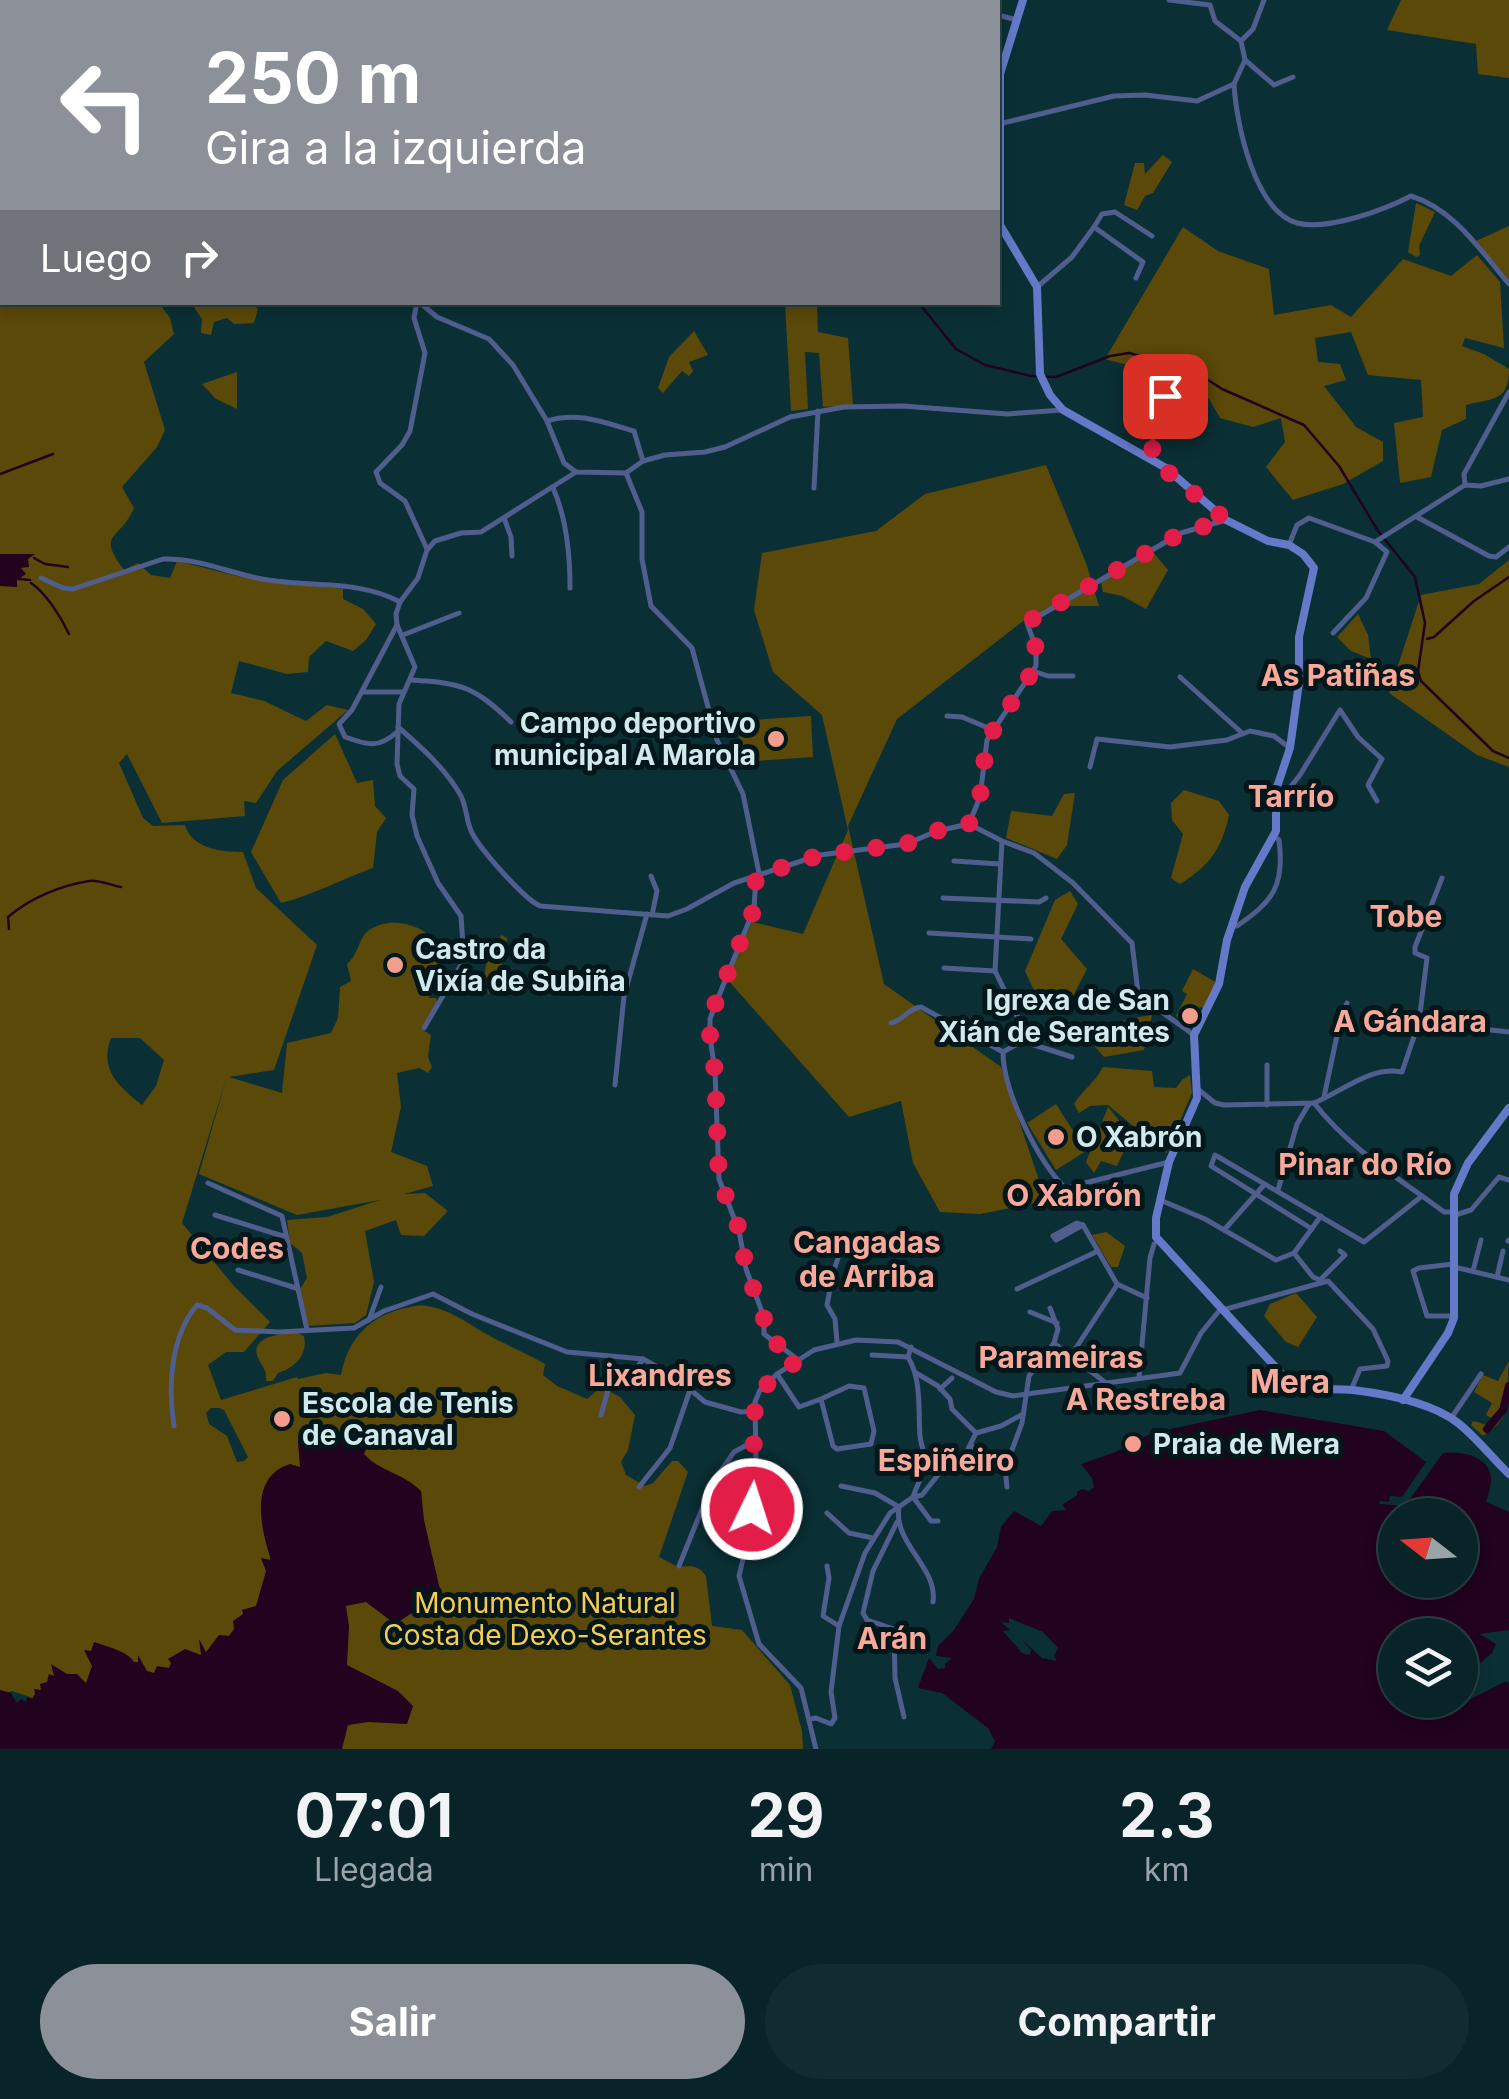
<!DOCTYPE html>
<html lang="es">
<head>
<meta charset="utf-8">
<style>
	:root { --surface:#082428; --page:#112c30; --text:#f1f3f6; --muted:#98a4a8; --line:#294145; --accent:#8c9099 }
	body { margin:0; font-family:Inter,sans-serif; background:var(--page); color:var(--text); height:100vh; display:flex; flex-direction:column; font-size:38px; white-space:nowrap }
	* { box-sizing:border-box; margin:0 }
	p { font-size:32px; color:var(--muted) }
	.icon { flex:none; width:55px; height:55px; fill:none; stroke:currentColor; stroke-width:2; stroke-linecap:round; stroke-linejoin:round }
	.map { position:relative; height:1749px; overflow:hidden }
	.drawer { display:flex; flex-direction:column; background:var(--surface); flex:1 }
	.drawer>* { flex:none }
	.hud { position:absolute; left:0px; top:0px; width:1000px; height:305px; box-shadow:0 5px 15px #0003,0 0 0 2px var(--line); background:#8c9099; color:#fff; overflow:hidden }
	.needle { width:65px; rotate:287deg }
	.controls { position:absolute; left:1378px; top:1498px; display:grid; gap:20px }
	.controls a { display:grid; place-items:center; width:100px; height:100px; border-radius:50%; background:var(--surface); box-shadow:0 5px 15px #0003,0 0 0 2px var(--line); font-size:50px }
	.pin { position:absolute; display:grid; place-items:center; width:85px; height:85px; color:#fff; margin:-42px; border-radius:20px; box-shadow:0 5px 15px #0006 }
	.me { position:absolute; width:110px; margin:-55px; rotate:4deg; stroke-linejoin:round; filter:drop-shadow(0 0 8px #0008) }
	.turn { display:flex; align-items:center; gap:35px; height:210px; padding:0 40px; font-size:45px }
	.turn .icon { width:130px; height:130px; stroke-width:2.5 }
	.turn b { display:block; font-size:70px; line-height:85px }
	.then { display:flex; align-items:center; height:95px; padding:0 40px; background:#0003; gap:20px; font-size:38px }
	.eta { display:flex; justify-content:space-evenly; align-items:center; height:170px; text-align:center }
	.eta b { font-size:60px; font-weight:700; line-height:70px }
	.primary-button { display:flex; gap:20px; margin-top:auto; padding:20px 40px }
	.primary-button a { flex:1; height:115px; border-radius:60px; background:var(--accent); color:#fff; font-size:40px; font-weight:700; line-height:115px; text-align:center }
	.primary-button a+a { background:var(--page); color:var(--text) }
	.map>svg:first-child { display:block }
</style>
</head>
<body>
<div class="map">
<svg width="1509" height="1749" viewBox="0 0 1509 1749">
	<rect width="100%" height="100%" fill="#0a3036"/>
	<g fill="#5b4909" fill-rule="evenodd">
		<path d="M0,0L390,2H2V302L159,303L170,318L174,334L144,362L165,430L157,447L122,487L134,508C119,542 96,532 124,570L138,563L151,575L170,578L177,561L241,577L343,589V599L363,609L376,624L366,640L353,651L326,641L309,657L308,672L287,674L239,661L231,693L264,701L306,721L327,705L348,710L277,771L256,803L244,801L245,816L162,823L127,754L119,763L143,818L153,826L185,825C192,849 222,852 243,852L256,888L317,945L274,1070L229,1077L282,1093L287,1043L331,1033L338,1018L340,987L351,981L347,964C359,954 358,939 368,931C402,905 475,944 428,998H436L437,1002L421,1029L431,1035L428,1057L432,1067L428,1073L419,1068L397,1073L401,1107L391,1152L427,1166L433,1186L404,1194L425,1193L448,1211L424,1236L401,1235L396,1220L365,1231L374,1282L366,1315L355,1323L307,1326L300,1289L307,1278L302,1253L290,1243L287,1220L327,1217L380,1200L297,1215L199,1174L227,1076L182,1223L234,1286L270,1322L244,1352H226L208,1365L221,1400L297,1377L298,1379L326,1373L341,1375C348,1338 370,1316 405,1308C413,1307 419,1304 427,1306C450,1309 470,1325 490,1336C508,1346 527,1353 545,1364L543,1375L557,1386L587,1399L601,1387L620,1397L635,1415L628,1450L621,1462L626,1475L645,1486L653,1483L672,1461H678L688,1472L659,1557L678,1567C690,1566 698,1564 706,1576L712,1626L742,1630L790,1685L802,1731L803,1749H330L347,1725L367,1716L362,1693L271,1548C271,1569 262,1585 263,1606L195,1674L95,1684L39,1700L12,1691L0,1695ZM111,1038H140L164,1060L156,1086L142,1105C118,1086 99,1069 111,1038ZM219,1408L224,1410L248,1457L244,1461L237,1462L227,1436L209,1424L206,1413L211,1408Z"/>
		<path d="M1401,0H1509V78L1478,74L1476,44L1387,30Z"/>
		<path d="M1163,155L1172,162L1153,193L1145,196L1137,210L1124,205L1135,163H1144L1145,174Z"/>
		<path d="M1416,203L1435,212L1419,246L1420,255L1416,257L1408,252Z"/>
		<path d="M1509,226V280L1476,241Z"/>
		<path d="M1183,227L1218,251L1269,269L1274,315L1331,305L1351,317L1403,259L1451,276L1477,255L1500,282L1504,348L1465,338L1462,346L1484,354L1509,369C1509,402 1493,398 1466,405V419L1442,430L1431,477L1400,483L1394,423L1423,417L1421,380L1368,375L1351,332L1315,338L1318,362L1340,364L1346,380L1324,386L1356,427L1383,442V461L1343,484L1293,500L1266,467L1285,442L1281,418L1253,427L1220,418L1209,399L1200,397L1205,383L1195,371L1188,374L1175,401L1161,384L1166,370L1147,361L1135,367L1105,359Z"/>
		<path d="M191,303H252L258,309L254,323L234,324L227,318L214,322L211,335L201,333L202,319Z"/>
		<path d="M785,303L817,304L818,332L848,338L853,405L823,407L819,353L805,352L808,409L791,411Z"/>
		<path d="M694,331L708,355L689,362L693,371L689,376L682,371L663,393L658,388L669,357Z"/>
		<path d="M237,372V409L216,399L202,384Z"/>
		<path d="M1046,465L1086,563L1099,606H1062L1027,618L897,719L848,826L884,984L1001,1067L1046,1201L980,1214L940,1212L913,1163L901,1101L849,1117L727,979L752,922L803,934L848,830L822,715L773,672L754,610L762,553L876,531L925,494Z"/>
		<path d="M1153,552L1168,570L1146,609L1122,596L1103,592L1101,582Z"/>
		<path d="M1509,560V767L1477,755L1389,693L1421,595L1479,584Z"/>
		<path d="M1358,614L1368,635L1371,659L1351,651L1337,637Z"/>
		<path d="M811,716L813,757L741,762L738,721Z"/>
		<path d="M335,734L357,783L373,780L375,806L386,818L377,832L373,868C342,879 313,895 281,903L251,852L283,780Z"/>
		<path d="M1184,790L1219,801L1229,815C1222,849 1209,866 1180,884L1171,878L1183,834L1172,820L1171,803Z"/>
		<path d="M1075,793L1067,845L1057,859L1006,838L1011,811L1052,816L1064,794Z"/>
		<path d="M1070,891L1078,904L1061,939L1087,969L1070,1002L1043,1010L1025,971L1055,900Z"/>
		<path d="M501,935L507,938V952L489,995L484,978L487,959L477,955L479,945L495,951Z"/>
		<path d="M1193,969L1217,983L1204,1008L1200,1007L1191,1025L1176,1016L1187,994L1182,991Z"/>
		<path d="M1152,1015L1144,1050L1104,1057L1091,1042L1126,1019Z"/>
		<path d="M1103,1067L1152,1071L1154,1087L1176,1088L1182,1080L1190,1075L1192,1093L1166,1153L1108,1105L1090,1106L1079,1113L1074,1104C1083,1089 1095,1083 1103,1067Z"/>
		<path d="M1056,1104L1086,1151L1056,1170L1027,1123Z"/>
		<path d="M1108,1107L1131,1135L1117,1166L1101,1161L1094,1173L1086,1162Z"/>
		<path d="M1106,1232L1125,1246L1118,1267H1111L1092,1235Z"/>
		<path d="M1296,1293L1317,1317L1298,1347L1286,1342L1264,1316L1270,1304Z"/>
		<path d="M298,1333L304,1336C308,1355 295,1368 278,1373L273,1381H266C267,1371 264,1369 259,1360C246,1336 284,1333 298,1333Z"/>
		<path d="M1509,1361L1507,1393L1509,1391C1509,1412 1501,1424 1483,1436L1471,1425L1473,1421L1487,1425L1493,1419L1486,1415L1492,1403L1474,1392L1483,1375L1498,1381Z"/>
	</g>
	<g fill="#21021f" fill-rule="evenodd">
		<path d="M0,554H35L28,559L29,567L21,568L26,574L17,580V587L0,586Z"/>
		<path d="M1260,1410L1384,1431L1426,1462L1402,1497L1390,1496L1389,1502L1380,1501L1379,1504L1405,1506L1443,1453C1460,1451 1488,1455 1491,1477C1492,1484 1488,1495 1486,1502L1509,1512V1630L1480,1634L1496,1644L1492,1653L1479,1664L1460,1674V1635H1395V1700H1460V1694L1467,1701L1506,1681L1509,1684V1749H991L995,1741L988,1728L942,1693L918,1688L929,1658L938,1669L945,1668V1664L952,1658L936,1656L938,1646L954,1630L974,1599L979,1579L997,1547L1001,1527L1014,1511L1041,1526L1052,1511L1066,1510L1062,1505L1077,1495V1492L1082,1489L1089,1491L1094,1487L1092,1478L1081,1464L1116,1452L1152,1433ZM1395,1515H1460V1580H1395ZM1009,1618L1043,1632L1058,1648L1054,1656L1057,1661L1042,1658L1022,1640L1031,1650L1030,1655L1022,1653L1003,1631L1010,1630L1001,1622L1009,1623Z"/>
		<path d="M318,1430L328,1440C341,1436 357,1436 366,1449L364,1454C379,1471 403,1473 421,1491L424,1520L441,1594L395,1624L366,1602L346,1606L349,1626L347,1665L398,1691L413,1706L407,1724L368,1722L348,1725L342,1749H0V1690L11,1693L17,1703L21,1699L26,1702L27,1697L32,1699L35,1694L34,1689L41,1690L40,1684L47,1682L49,1674L54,1676L51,1664L67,1674H77L86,1683L92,1666L84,1650L91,1651L94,1642C106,1646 129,1652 134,1662H138V1655L147,1671L154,1673L157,1666L169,1668L171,1663L168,1659L185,1649L201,1655L199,1639L206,1652L219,1635L229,1636L234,1629L233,1621L243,1614L242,1610L256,1606L266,1571L261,1558L271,1560C261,1529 248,1477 290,1464L300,1467L298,1442L301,1433L308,1431L316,1434Z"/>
	</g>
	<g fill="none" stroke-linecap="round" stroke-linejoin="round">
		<g stroke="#21021f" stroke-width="2.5">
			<path d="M732,0L735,2"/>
			<path d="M918,302L956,349L985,365L1031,376L1056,377L1110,356L1129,353L1191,369L1222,389L1304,425L1339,466L1378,531L1415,577L1425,623L1418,671L1421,681L1493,751L1509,758"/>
			<path d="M0,474L53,454"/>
			<path d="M34,558L45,564L68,567"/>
			<path d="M19,579L30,580"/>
			<path d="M31,583C46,593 61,617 69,634"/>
			<path d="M1427,639L1434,637L1474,601L1509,577"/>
			<path d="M9,929L8,917C30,898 62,885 89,881C99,879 112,886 121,887"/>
		</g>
		<path stroke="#21021f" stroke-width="8" d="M1487,1429L1503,1410L1509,1386"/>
		<g stroke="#505e8e" stroke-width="5">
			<path d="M551,2L554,0"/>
			<path d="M998,15L1017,20"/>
			<path d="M1241,41L1253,29L1264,0"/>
			<path d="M1245,60L1274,85L1293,77"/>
			<path d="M1234,84C1236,122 1254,211 1297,223C1327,231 1384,210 1411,196C1454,209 1481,251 1509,284"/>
			<path d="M999,124L1114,96L1145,95L1197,101L1234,84L1245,60L1241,41L1215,21L1210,5L1169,0"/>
			<path d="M1094,227L1102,214L1115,212L1152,236"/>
			<path d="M1037,287L1072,257L1094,227L1143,262L1136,278"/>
			<path d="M340,302H359"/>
			<path d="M417,302L414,318L425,353L410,431L402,445L376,472L380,483L405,501L427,549"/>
			<path d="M419,302L437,317L489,339L513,365L547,421L564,463L576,472L626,473L643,461L665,455L705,452L725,447L790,417L844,407L903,406L1007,414L1063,410"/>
			<path d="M547,421C578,411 605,423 634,431L643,461"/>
			<path d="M1152,459L1154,411L1165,396"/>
			<path d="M626,473L642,512V559L651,606L692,648L717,740L743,794L759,873"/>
			<path d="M1465,485L1464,474L1509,392"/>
			<path d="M553,488C567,519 570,554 570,588"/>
			<path d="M814,488L818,411"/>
			<path d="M1417,517L1489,556L1496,557L1509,547"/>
			<path d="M504,518L511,537L512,556"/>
			<path d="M1375,542L1465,485L1481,486L1509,479"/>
			<path d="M1289,545L1297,525L1309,518L1375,542L1387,552L1366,598L1333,633"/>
			<path d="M41,578L63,588L73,589L163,559C198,558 229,573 262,579C309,588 358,579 400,602"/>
			<path d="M397,625L352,710L339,724L345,737C368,745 378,749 397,732"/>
			<path d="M403,635L459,613"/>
			<path d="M1033,671L1048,676H1073"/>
			<path d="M1180,677L1241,732"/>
			<path d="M412,680C462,683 475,687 511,722"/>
			<path d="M362,692H403"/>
			<path d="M947,716L962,717L993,730"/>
			<path d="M398,727C421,747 446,769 461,796C467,808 466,821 472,833C481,850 524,899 540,906L668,916L687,909L734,883L820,855L906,844L937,831L969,824L1002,841L1034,853L1073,883L1132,943L1138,992L1142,998L1194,1035"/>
			<path d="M1090,767L1097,739L1170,747L1227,740L1250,731L1274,736L1290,748"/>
			<path d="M1277,804L1300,775L1340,710L1358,737L1382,759L1368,785L1377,801"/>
			<path d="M969,824L980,797L987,740L1036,666V648L1027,623L1181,533L1226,520"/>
			<path d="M1002,841L995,971L1031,1044L1072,1057"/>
			<path d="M954,861L1000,864"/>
			<path d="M651,876L657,891L652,915"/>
			<path d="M756,876L754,909L716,1003L710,1019V1037L715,1071L719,1179L739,1231L746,1269L764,1317V1334L797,1359"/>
			<path d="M943,898L1039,902L1046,898"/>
			<path d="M1231,925L1237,926C1273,901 1285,886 1279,840L1274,836"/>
			<path d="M929,933L1031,939"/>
			<path d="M944,968L995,971"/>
			<path d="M1419,1022L1427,958L1415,953V947L1442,878"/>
			<path d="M891,1023C903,1021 908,1008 921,1007L1003,1052"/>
			<path d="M424,1028L464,960L461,916L438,883L417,836L412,815L414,789L400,776L397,764L399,704L415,667L397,625L396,614L400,602L418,578L427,550L435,541L461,533L481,532L576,472"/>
			<path d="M1003,1052C1003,1091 1038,1161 1065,1188L1169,1162"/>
			<path d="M1003,1052L1026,1039"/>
			<path d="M615,1085L624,996L647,914"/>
			<path d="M1199,1090L1215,1103L1224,1105L1314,1103C1350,1149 1397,1177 1444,1212H1452"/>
			<path d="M1324,1097L1339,1026L1347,1003"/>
			<path d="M1314,1103C1343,1091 1370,1066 1402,1072L1419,1022L1509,1032"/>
			<path d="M1267,1105V1065"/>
			<path d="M208,1183L282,1216L307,1330"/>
			<path d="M1278,1190L1297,1124L1309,1104"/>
			<path d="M1160,1200L1205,1219L1276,1260L1294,1253L1313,1277L1320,1280L1345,1255L1340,1251"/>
			<path d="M215,1215L283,1236"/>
			<path d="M1455,1215L1471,1210L1499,1177L1509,1180"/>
			<path d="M1077,1223L1083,1225L1056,1240L1053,1236Z"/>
			<path d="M1083,1225L1117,1284L1147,1298"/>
			<path d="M1312,1229L1211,1166L1215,1155L1364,1242L1422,1196"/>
			<path d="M1224,1230L1264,1185"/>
			<path d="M1508,1241L1509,1240"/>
			<path d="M1294,1253L1321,1216"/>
			<path d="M1453,1264L1419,1268L1413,1271L1427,1316H1455"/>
			<path d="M1454,1267L1509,1280"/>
			<path d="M238,1270L296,1288"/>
			<path d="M1473,1271L1481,1240"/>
			<path d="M1497,1277L1503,1251"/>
			<path d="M1017,1289L1098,1251"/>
			<path d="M1030,1312L1057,1323"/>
			<path d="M369,1320L381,1287"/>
			<path d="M837,1342L835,1319L827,1305L833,1273L842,1246"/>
			<path d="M1054,1343L1106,1383"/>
			<path d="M911,1347L908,1357C922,1380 918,1410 920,1436C921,1447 927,1456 924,1467C922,1478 916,1487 913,1497"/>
			<path d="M1072,1354L1117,1285"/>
			<path d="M872,1355L908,1357"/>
			<path d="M916,1373L938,1386L950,1399L952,1409L976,1433"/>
			<path d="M777,1374L799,1407L821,1399L833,1446L837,1449L871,1444L874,1431L864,1388L849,1386L821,1399"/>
			<path d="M1139,1377L1150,1258L1154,1244"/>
			<path d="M940,1389L952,1378"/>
			<path d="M601,1415L612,1376L630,1378L643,1359"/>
			<path d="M1452,1417L1481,1374"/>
			<path d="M174,1426C168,1387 170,1337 197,1305L207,1308L235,1330L279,1332L354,1328L384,1311L433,1294L472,1314L567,1352L643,1359L674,1376L705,1402L741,1412L754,1411"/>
			<path d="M976,1433L1001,1426L1023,1414"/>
			<path d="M972,1446L993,1467L1005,1469"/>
			<path d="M841,1486L875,1493L899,1507"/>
			<path d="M639,1487L670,1448L690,1390"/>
			<path d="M1007,1487L1005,1469L1022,1423L1029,1376L1054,1343L1058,1329L1050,1308"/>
			<path d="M913,1497L931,1521H938"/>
			<path d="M899,1507C893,1544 938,1567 933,1602"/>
			<path d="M827,1513L849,1533L873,1538"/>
			<path d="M897,1522L873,1571L863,1613L867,1620L894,1629L895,1678L904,1717"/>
			<path d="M679,1566L712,1484L734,1452L756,1440"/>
			<path d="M827,1566L829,1578L823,1616L839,1626"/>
			<path d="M810,1719L816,1718L831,1724L835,1718L831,1692L839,1626L865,1553L890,1513L913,1497L922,1495L946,1465L966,1453L976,1433"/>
			<path d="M816,1749L801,1688L759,1644L739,1576L751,1525L756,1465L755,1402L760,1390L777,1374L814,1350L856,1340L898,1342L996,1392L1013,1396L1180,1373L1201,1333L1219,1311L1328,1281L1373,1329L1388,1361L1387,1366L1360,1369L1351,1390"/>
		</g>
		<g stroke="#6479c7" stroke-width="8">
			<path d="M1023,0L1000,74V225L1037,287L1040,374L1050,395L1063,410L1166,468L1226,520L1268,541L1289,545L1303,554L1314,568L1299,637V683L1290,748L1276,790V831L1245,887L1227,940L1219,984L1194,1035L1197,1098L1169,1162L1156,1218V1237L1290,1383C1309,1392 1332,1388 1353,1390C1386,1394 1431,1402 1458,1423C1477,1438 1492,1458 1509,1474"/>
			<path d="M1403,1400L1448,1333L1454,1318V1194L1468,1163L1509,1108"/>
		</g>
	</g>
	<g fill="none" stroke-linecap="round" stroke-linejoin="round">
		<path stroke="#e11d48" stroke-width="18" stroke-dasharray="0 32.4" d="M752,1509L755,1402L760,1390L798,1360L764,1334V1317L746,1269L740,1231L719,1179L715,1072L710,1037V1020L716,1002L754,909L756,876L820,855L906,844L936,831L969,824L980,797L987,740L1036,666V648L1027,622L1181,533L1226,520L1152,459L1154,411L1165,396"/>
	</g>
	<g fill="#f49d8d" stroke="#03161a" stroke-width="4">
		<circle cx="776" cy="739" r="10"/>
		<circle cx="395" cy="965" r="10"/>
		<circle cx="1190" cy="1016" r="10"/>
		<circle cx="1056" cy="1137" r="10"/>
		<circle cx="282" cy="1419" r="10"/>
		<circle cx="1133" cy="1444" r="10"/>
	</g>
	<g text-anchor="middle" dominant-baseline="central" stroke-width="10" stroke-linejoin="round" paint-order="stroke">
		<g font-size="28" font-weight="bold" fill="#d0e9ed" stroke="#03161a" text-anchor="start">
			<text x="756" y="723" text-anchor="end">Campo deportivo<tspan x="756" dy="32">municipal A Marola</tspan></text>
			<text x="415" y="949">Castro da<tspan x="415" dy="32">Vixía de Subiña</tspan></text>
			<text x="1170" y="1000" text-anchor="end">Igrexa de San<tspan x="1170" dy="32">Xián de Serantes</tspan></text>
			<text x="1076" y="1137">O Xabrón</text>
			<text x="302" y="1403">Escola de Tenis<tspan x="302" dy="32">de Canaval</tspan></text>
			<text x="1153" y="1444">Praia de Mera</text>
		</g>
		<g font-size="28" fill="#f6cd50" stroke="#03161a">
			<text x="545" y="1603">Monumento Natural<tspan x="545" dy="32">Costa de Dexo-Serantes</tspan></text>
		</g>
		<g font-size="30" font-weight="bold" fill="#faa899" stroke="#03161a">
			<text x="1338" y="675">As Patiñas</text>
			<text x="1291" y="796">Tarrío</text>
			<text x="1406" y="916">Tobe</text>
			<text x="1410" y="1021">A Gándara</text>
			<text x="1365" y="1164">Pinar do Río</text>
			<text x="1074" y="1195">O Xabrón</text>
			<text x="867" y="1242">Cangadas<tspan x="867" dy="34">de Arriba</tspan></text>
			<text x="237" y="1248">Codes</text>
			<text x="1061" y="1357">Parameiras</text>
			<text x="660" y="1375">Lixandres</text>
			<text x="1146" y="1399">A Restreba</text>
			<text x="946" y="1460">Espiñeiro</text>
			<text x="892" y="1638">Arán</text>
		</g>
		<g font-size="32" font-weight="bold" fill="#faa899" stroke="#03161a">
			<text x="1290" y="1381">Mera</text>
		</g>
	</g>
</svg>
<div class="controls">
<a><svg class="needle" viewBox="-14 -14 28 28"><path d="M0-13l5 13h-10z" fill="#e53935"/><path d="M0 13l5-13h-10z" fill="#98a4a8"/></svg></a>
<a><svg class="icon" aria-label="layers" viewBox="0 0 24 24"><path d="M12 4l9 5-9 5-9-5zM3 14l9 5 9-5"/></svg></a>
</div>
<div class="pin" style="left:1165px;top:396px;background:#d93025"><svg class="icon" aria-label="arrive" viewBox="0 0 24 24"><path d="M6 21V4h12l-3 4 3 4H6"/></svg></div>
<svg class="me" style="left:752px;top:1509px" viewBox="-20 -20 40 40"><circle r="17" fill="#e11d48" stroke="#fff" stroke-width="3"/><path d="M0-11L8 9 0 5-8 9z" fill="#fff"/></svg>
<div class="hud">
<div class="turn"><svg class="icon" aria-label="left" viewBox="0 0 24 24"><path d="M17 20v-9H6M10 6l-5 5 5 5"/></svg><div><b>250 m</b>Gira a la izquierda</div></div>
<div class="then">Luego<svg class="icon" aria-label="right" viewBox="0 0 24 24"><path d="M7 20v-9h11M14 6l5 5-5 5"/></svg></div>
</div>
</div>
<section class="drawer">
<div class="eta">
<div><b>07:01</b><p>Llegada</p></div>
<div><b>29</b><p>min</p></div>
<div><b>2.3</b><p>km</p></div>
</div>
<div class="primary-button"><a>Salir</a><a>Compartir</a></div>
</section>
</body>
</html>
